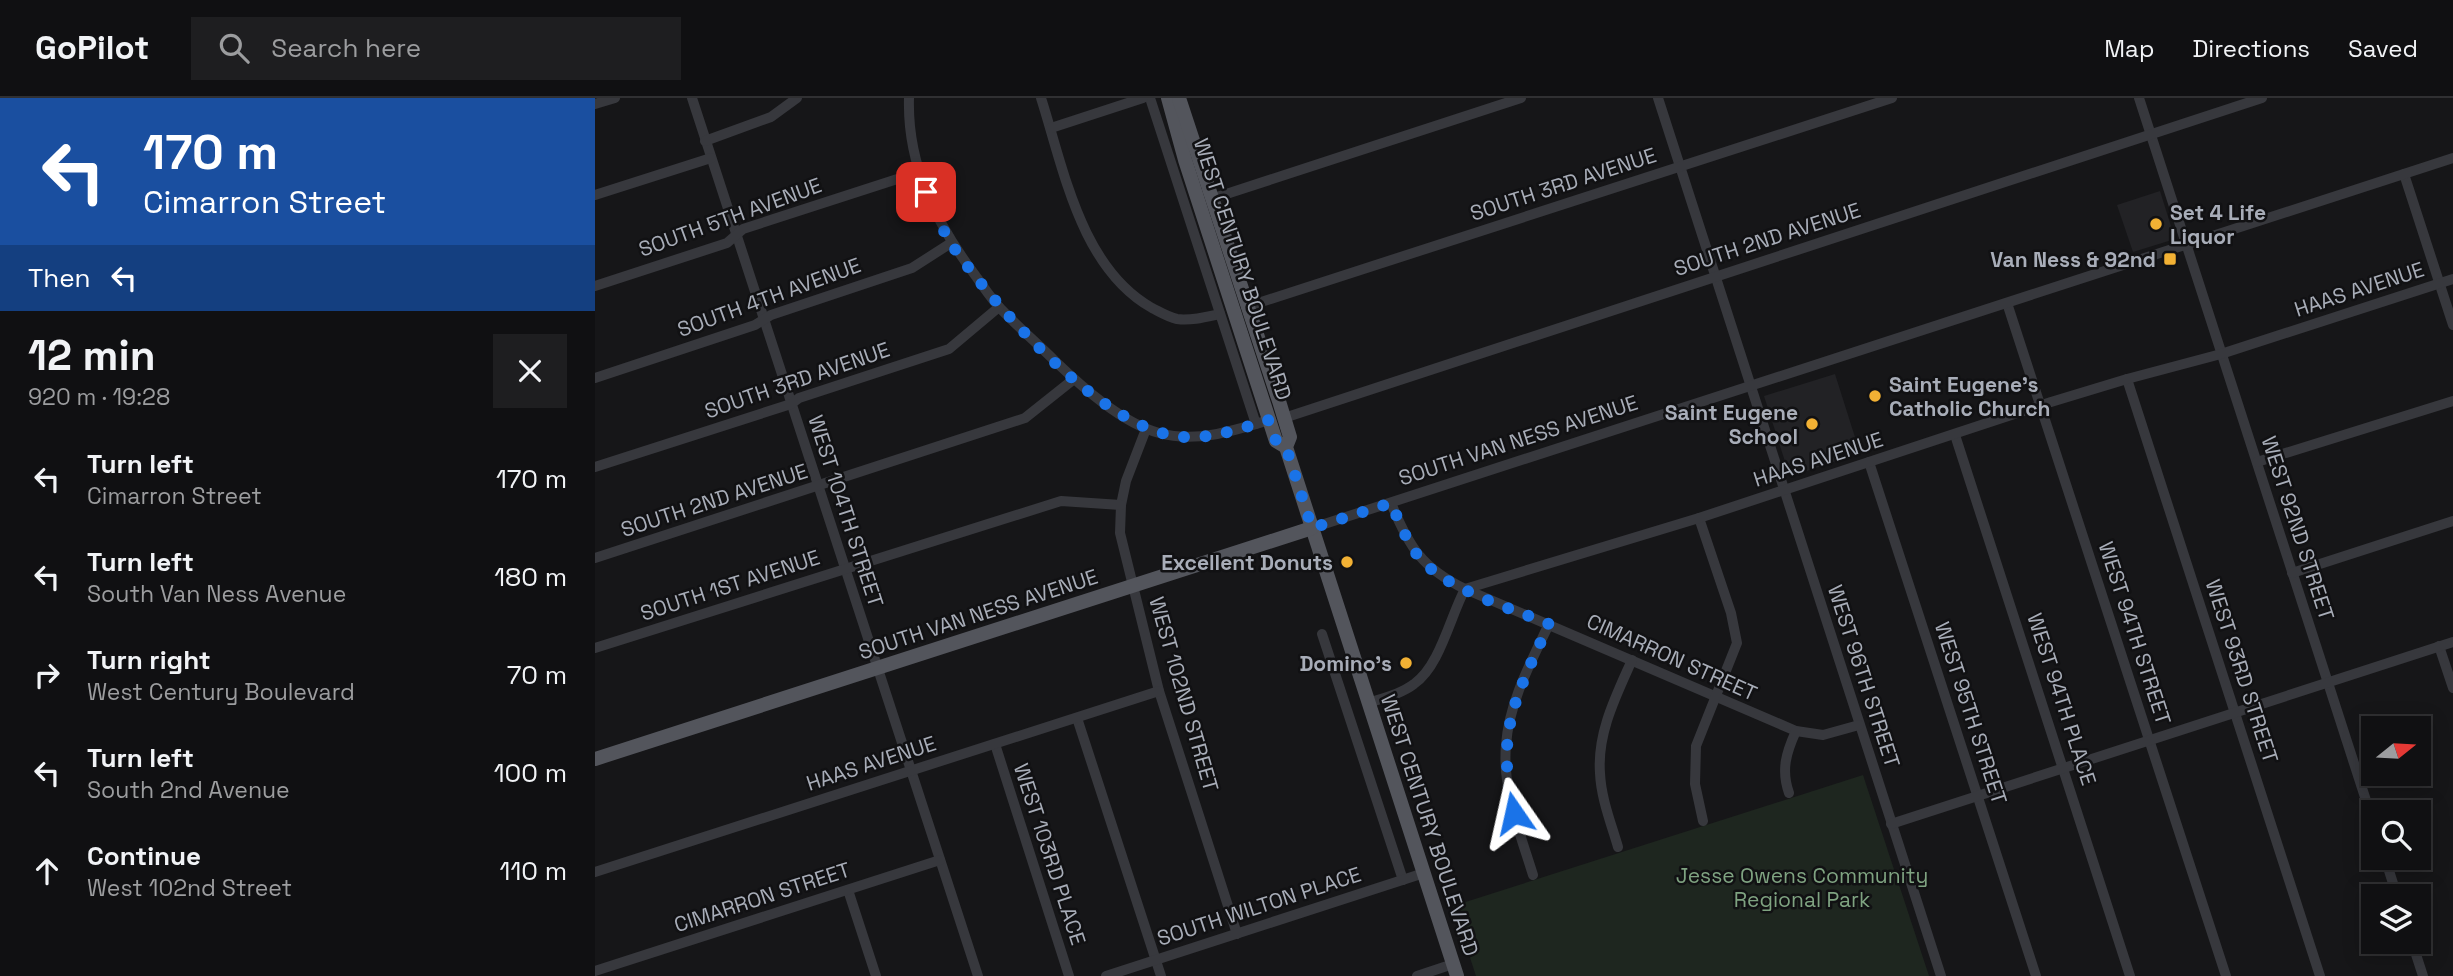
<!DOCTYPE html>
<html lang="en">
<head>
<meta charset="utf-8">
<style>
	:root { --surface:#101012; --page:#1e1e20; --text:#f1f3f6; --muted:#9c9d9f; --line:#303032 }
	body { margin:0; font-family:"Space Grotesk",sans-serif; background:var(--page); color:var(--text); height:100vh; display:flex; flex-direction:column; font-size:26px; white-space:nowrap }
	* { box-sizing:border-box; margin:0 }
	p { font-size:23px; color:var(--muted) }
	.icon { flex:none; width:38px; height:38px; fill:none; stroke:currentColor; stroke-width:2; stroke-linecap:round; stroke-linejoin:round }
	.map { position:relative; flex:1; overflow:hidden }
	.details { display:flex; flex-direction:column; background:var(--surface); width:595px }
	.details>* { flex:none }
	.hud { background:#1a4fa0; color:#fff; overflow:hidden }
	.needle { width:46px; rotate:72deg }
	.fabs { position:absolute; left:1766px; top:618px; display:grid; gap:14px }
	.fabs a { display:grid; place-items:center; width:70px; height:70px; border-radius:0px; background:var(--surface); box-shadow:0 4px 18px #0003,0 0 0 2px var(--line); font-size:35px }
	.pin { position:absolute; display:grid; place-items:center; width:60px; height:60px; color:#fff; margin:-30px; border-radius:14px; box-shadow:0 4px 10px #0006 }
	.me { position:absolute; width:77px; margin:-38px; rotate:349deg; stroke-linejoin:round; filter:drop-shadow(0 0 5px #0008) }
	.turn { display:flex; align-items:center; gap:24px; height:147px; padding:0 28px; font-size:32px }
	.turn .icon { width:91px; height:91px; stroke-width:2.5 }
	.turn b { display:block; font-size:49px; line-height:60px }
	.then { display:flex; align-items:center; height:66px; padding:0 28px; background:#0003; gap:14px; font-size:26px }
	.round { display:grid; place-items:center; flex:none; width:74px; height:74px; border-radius:0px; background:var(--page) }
	.summary { display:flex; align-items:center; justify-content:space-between; height:119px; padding:0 28px }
	h1 { font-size:42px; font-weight:700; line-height:52px }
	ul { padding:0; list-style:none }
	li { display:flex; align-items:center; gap:21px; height:98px; padding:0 28px }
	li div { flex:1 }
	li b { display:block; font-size:26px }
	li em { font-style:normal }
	header { display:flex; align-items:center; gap:42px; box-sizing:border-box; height:98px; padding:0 35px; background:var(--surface); border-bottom:2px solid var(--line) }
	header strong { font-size:33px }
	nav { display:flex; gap:38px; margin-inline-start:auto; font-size:24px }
	.search { width:490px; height:63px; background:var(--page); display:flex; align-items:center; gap:18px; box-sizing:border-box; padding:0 24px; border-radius:0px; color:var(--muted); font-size:26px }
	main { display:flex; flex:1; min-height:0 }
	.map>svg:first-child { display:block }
</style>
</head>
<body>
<header>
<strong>GoPilot</strong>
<div class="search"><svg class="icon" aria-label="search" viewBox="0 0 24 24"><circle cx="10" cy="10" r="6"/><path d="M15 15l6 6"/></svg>Search here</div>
<nav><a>Map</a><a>Directions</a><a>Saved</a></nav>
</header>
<main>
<section class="details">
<div class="hud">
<div class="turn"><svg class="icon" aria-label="left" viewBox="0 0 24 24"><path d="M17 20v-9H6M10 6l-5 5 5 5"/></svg><div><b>170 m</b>Cimarron Street</div></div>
<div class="then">Then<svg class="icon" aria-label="left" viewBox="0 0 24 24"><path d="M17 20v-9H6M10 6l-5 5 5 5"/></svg></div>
</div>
<div class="summary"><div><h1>12 min</h1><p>920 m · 19:28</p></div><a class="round"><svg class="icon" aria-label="close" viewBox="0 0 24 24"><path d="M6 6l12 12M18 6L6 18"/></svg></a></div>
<ul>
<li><svg class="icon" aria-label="left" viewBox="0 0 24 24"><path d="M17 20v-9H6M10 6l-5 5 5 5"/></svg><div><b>Turn left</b><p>Cimarron Street</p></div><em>170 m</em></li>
<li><svg class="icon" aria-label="left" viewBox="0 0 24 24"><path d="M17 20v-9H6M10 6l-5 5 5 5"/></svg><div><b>Turn left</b><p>South Van Ness Avenue</p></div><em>180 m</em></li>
<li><svg class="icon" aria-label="right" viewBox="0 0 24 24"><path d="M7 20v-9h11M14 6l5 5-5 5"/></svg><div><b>Turn right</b><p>West Century Boulevard</p></div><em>70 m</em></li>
<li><svg class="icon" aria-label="left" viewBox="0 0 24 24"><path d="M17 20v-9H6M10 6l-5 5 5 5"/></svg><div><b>Turn left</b><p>South 2nd Avenue</p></div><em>100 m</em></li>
<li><svg class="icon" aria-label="ahead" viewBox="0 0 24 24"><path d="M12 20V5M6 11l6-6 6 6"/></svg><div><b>Continue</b><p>West 102nd Street</p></div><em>110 m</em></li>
</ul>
</section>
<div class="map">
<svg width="1858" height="878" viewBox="0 0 1858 878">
	<rect width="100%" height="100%" fill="#161618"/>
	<g fill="#222225">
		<path d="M1565,93L1580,141L1538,154L1522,107Z"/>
		<path d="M1240,276L1265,355L1197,378L1194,376L1169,298Z"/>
	</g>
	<path fill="#1e261f" d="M1268,677L1334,878H881L858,808Z"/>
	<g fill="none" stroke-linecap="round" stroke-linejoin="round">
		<g stroke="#37383d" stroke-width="10">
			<path d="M97,0L383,878"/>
			<path d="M314,0C312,67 341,125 380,177C388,188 396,201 406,211C423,229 442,245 460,263C487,289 527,325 564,335C602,345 638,333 674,322"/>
			<path d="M446,0C469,72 486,170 557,210C565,214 573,219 582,221C596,223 611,219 625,216"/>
			<path d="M555,0L661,326"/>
			<path d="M1063,0L1346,878"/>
			<path d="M1544,0L1778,724"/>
			<path d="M0,6L20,0"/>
			<path d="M456,30L548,0"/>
			<path d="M110,43L176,19L202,0"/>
			<path d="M1809,76L1858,227"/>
			<path d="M0,97L116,60"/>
			<path d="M616,101L926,0"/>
			<path d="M0,188L132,145L148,131L324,74"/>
			<path d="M1412,205L1631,878"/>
			<path d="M651,209L1297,0"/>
			<path d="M0,280L160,227L176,217L317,170L356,145"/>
			<path d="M1532,281L1725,878"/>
			<path d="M689,320L1667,0"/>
			<path d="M551,331L531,383L526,407L525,435L564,593L642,836"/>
			<path d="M1360,337L1535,878"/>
			<path d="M1274,364L1441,878"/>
			<path d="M1662,364L1858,303"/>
			<path d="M0,369L196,306L204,300L354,251L404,209"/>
			<path d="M796,405C814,449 827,470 870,491L1201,633L1228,637L1264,627"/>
			<path d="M1104,420L1136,515L1142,545L1101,648L1100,686L1108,723"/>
			<path d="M717,430L1858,60"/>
			<path d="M0,460L430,320L479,281"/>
			<path d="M1697,475L1858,423"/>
			<path d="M727,536L808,782"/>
			<path d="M1844,548L1858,590"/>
			<path d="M0,550L466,403L526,407"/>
			<path d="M773,605C788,600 806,596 819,586C845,568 855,519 870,491L1104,420L1456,304L1532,281L1626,256L1858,181"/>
			<path d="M482,620L566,878"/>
			<path d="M400,646L474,878"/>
			<path d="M1194,695C1186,672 1191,655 1201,633"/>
			<path d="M1296,726L1858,544"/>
			<path d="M1023,749C1016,725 1006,700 1005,675C1002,635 1021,598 1037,562"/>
			<path d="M1790,760L1802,798"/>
			<path d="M0,774L564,593"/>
			<path d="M938,777C925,735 907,691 911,647C914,604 936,564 954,526"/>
			<path d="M253,792L281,878"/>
			<path d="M1817,844L1828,878"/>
			<path d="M0,873L345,762"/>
			<path d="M511,878L829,775"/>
			<path d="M822,878L858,866"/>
		</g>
		<g stroke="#53555c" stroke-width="14">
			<path d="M573,0L590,62L681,343L691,349"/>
			<path d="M584,0L684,303L695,339L691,349L862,878"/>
			<path d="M0,661L717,430"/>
		</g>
	</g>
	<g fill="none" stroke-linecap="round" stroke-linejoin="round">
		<path stroke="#1a73e8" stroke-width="12" stroke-dasharray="0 21.6" d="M331,94C339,112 347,131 357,147C399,208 505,327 580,338C613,343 643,331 674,322L681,343L691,349L717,430L796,405C804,423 811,442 823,458C849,491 916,510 954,526C921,599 900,633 919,715"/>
	</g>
	<g fill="#f2b134" stroke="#111113" stroke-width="2.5">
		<circle cx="1561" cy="126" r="7"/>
		<rect x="1568" y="154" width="14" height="14" rx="3.5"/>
		<circle cx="1280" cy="298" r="7"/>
		<circle cx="1217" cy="326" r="7"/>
		<circle cx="752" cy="464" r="7"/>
		<circle cx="811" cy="565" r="7"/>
	</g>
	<g text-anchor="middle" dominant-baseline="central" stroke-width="5" stroke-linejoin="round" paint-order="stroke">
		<g font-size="21" fill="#a8adb8" stroke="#111113">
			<text transform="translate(968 86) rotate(-18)">SOUTH 3RD AVENUE</text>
			<text transform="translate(135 119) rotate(-20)">SOUTH 5TH AVENUE</text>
			<text transform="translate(1172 141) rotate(-18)">SOUTH 2ND AVENUE</text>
			<text transform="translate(648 171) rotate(72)">WEST CENTURY BOULEVARD</text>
			<text transform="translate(1764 191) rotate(-18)">HAAS AVENUE</text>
			<text transform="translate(174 199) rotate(-20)">SOUTH 4TH AVENUE</text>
			<text transform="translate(202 282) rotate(-19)">SOUTH 3RD AVENUE</text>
			<text transform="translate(923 342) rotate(-18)">SOUTH VAN NESS AVENUE</text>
			<text transform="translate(1223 361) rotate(-18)">HAAS AVENUE</text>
			<text transform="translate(119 402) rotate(-18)">SOUTH 2ND AVENUE</text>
			<text transform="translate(251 413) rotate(72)">WEST 104TH STREET</text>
			<text transform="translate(1703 430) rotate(72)">WEST 92ND STREET</text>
			<text transform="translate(135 487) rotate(-18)">SOUTH 1ST AVENUE</text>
			<text transform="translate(383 516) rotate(-18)">SOUTH VAN NESS AVENUE</text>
			<text transform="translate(1540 535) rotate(72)">WEST 94TH STREET</text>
			<text transform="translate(1077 559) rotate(24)">CIMARRON STREET</text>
			<text transform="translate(1647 573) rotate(72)">WEST 93RD STREET</text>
			<text transform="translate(1269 578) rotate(72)">WEST 96TH STREET</text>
			<text transform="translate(589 596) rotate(74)">WEST 102ND STREET</text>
			<text transform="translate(1467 601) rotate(72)">WEST 94TH PLACE</text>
			<text transform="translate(1376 615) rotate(72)">WEST 95TH STREET</text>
			<text transform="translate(276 665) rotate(-18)">HAAS AVENUE</text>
			<text transform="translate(835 727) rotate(72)">WEST CENTURY BOULEVARD</text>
			<text transform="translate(455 756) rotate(72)">WEST 103RD PLACE</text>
			<text transform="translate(167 799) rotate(-18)">CIMARRON STREET</text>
			<text transform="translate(664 808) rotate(-18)">SOUTH WILTON PLACE</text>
		</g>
		<g font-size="21" font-weight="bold" fill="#a8adb8" stroke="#111113" text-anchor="end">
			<text x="1575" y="114" text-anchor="start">Set 4 Life<tspan x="1575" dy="24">Liquor</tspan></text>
			<text x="1561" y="161">Van Ness &amp; 92nd</text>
			<text x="1294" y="286" text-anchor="start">Saint Eugene's<tspan x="1294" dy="24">Catholic Church</tspan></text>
			<text x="1203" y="314">Saint Eugene<tspan x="1203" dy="24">School</tspan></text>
			<text x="738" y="464">Excellent Donuts</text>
			<text x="797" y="565">Domino's</text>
		</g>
		<g font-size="21" fill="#7fa381" stroke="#111113">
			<text x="1207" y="777">Jesse Owens Community<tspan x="1207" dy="24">Regional Park</tspan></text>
		</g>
	</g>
</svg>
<div class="fabs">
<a><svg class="needle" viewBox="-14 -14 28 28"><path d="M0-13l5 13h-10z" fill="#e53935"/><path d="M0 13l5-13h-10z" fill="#9c9d9f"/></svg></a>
<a><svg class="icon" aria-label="search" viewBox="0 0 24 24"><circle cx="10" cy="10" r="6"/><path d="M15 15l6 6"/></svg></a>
<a><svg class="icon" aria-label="layers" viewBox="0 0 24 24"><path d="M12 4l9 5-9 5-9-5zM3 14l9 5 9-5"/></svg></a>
</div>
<div class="pin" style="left:331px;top:94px;background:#d93025"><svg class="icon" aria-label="arrive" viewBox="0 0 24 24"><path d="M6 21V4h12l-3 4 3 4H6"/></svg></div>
<svg class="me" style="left:919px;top:715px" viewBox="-20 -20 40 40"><path d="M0-17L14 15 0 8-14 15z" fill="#1a73e8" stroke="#fff" stroke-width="4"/></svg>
</div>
</main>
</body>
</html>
